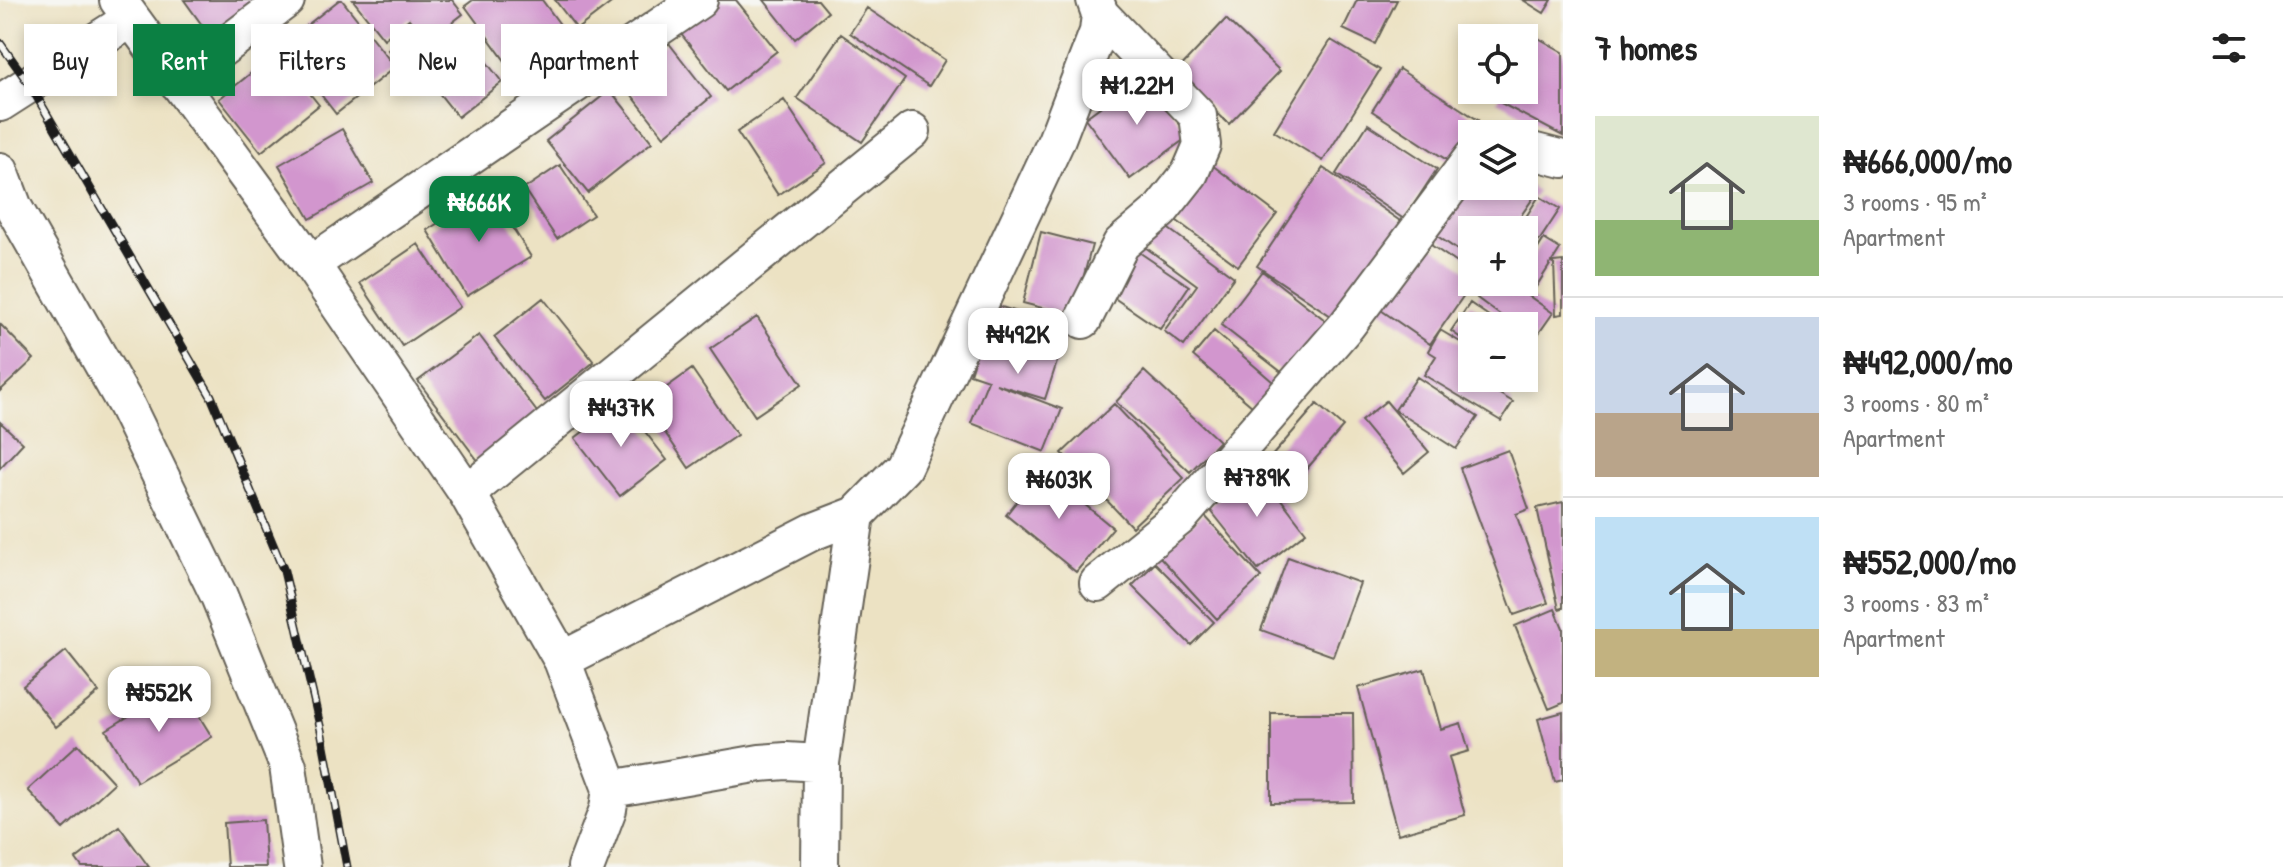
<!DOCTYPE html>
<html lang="en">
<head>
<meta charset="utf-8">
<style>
  :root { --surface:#fff; --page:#f6f6f6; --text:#222; --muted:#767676; --line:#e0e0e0; --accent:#0b8043 }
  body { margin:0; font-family:"Patrick Hand",sans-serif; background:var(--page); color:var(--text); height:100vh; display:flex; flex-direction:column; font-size:30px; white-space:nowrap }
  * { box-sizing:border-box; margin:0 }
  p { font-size:26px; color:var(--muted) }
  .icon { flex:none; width:44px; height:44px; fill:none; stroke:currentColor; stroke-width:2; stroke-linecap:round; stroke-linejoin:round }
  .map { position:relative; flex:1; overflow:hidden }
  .sheet { display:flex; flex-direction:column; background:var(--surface); width:720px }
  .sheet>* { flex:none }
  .hud { position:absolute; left:24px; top:24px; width:760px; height:72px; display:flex; gap:16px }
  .tools { position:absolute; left:1458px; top:24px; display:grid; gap:16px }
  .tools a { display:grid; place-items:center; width:80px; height:80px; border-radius:0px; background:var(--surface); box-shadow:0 4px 12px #0003; font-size:40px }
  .price { position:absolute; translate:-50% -68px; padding:0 18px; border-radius:16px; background:#fff; color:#222; font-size:26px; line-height:52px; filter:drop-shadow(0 2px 4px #0008) }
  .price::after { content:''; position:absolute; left:50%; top:48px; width:24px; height:18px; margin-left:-12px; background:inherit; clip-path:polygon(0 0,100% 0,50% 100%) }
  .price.active { background:var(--accent); color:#fff }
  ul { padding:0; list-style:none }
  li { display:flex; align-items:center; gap:24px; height:200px; padding:0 32px }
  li+li { border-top:2px solid var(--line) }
  li span { display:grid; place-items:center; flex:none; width:224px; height:160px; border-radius:0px; color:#555 }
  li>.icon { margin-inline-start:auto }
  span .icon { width:96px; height:96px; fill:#fffc; stroke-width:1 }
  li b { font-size:34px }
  h2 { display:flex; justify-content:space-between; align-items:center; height:96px; padding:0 32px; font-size:34px }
  .chip { padding:0 28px; border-radius:0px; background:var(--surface); box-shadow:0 4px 12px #0003; font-size:28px; line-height:72px }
  .chip.active { background:var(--accent); color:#fff }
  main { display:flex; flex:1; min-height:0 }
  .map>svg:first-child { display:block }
  .building { fill:#d296ce }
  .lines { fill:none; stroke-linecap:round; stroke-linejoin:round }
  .street-casing { stroke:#656156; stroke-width:40 }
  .street { stroke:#fff; stroke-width:36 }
  .rail-casing { stroke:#1c1c1c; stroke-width:9 }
  .rail { stroke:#f6f6f2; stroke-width:6; stroke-dasharray:18; stroke-linecap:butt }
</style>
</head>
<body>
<main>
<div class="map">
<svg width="1563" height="867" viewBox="0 0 1563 867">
  <rect width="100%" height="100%" fill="#f6f6f2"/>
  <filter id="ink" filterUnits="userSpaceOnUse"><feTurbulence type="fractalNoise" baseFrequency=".0125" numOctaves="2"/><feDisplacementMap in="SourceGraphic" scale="16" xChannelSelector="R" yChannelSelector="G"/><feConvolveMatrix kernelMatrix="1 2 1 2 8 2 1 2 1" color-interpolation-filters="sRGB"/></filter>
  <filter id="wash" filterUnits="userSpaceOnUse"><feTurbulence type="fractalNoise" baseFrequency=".006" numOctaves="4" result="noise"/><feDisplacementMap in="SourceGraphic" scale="32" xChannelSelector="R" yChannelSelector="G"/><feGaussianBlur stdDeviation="1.8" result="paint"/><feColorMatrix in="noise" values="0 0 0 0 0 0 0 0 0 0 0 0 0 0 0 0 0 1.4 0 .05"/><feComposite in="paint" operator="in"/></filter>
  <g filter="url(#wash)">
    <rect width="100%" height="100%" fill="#ece2c3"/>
    <g id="blocks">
      <path class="building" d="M 184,0 L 261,0 L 210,36 Z
        M 339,0 L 342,0 L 395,67 L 336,114 L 319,92 L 333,80 L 296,34 Z
        M 353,0 L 452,0 L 463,14 L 399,64 L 388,50 L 416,28 L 409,19 L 384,39 Z
        M 473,0 L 542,0 L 567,34 L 514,73 L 465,6 Z
        M 555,0 L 615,0 L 577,29 Z
        M 713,0 L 736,0 L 777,51 L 726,91 L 677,29 Z
        M 764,0 L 818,0 L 828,12 L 795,39 Z
        M 1357,0 L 1397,0 L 1375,44 L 1343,29 Z
        M 1523,0 L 1552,0 L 1544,13 Z
        M 867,8 L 945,60 L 929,86 L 850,33 Z
        M 1226,19 L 1280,71 L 1229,124 L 1175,73 Z
        M 464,33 L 502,82 L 458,117 L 419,68 Z
        M 841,34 L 905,79 L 862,142 L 797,98 Z
        M 1533,35 L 1563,52 L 1563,136 L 1497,101 L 1503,90 L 1524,90 L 1524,52 Z
        M 1331,40 L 1380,70 L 1323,161 L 1274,131 Z
        M 668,42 L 711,97 L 664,136 L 620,80 Z
        M 277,52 L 319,105 L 261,152 L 219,99 Z
        M 1399,69 L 1478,120 L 1450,162 L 1372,111 Z
        M 1145,74 L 1189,136 L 1130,179 L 1085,118 Z
        M 610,90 L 652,142 L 588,193 L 546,141 Z
        M 784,100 L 826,163 L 778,195 L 737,132 Z
        M 1368,124 L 1437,169 L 1404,219 L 1336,174 Z
        M 342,129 L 373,183 L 310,219 L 279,165 Z
        M 560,165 L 593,215 L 557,239 L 524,189 Z
        M 1212,165 L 1277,214 L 1238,266 L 1173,218 Z
        M 1323,168 L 1406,225 L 1340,322 L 1257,266 Z
        M 1524,182 L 1538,191 L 1511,230 L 1472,230 L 1472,260 L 1433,233 L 1472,186 L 1524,186 Z
        M 490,191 L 531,257 L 467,296 L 427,230 Z
        M 1539,196 L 1560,209 L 1539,241 L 1519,228 Z
        M 1158,221 L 1234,277 L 1184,346 L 1164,331 L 1197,285 L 1141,244 Z
        M 1041,232 L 1092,245 L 1073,316 L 1023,303 Z
        M 1544,239 L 1560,249 L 1534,290 L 1524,283 L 1524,271 Z
        M 1425,241 L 1472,273 L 1473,282 L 1430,344 L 1378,308 Z
        M 418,244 L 460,307 L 402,346 L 360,283 Z
        M 1130,246 L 1189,286 L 1160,329 L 1101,289 Z
        M 1563,261 L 1563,314 L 1556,315 L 1554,262 Z
        M 1262,271 L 1334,327 L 1293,381 L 1221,325 Z
        M 1488,282 L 1509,282 L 1553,313 L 1534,340 L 1524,333 L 1524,326 L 1515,326 L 1477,298 Z
        M 543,298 L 594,362 L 545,401 L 494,337 Z
        M 1470,303 L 1503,326 L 1472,326 L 1472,346 L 1451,331 Z
        M 992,304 L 1068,328 L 1045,399 L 996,384 L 1062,409 L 1045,452 L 971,423 L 988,380 L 970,374 Z
        M 757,317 L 802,384 L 755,416 L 710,349 Z
        M 0,324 L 34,359 L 0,391 Z
        M 1440,330 L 1472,349 L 1472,365 L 1466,374 L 1513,402 L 1501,421 L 1424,375 L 1436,356 L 1428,351 Z
        M 1214,331 L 1280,388 L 1259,412 L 1193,356 Z
        M 479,335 L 540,416 L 479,462 L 418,381 Z
        M 692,369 L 737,435 L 689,468 L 645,403 Z
        M 1144,371 L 1219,441 L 1190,472 L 1116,402 Z
        M 1417,377 L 1478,417 L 1456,449 L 1395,410 Z
        M 1386,401 L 1429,452 L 1404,473 L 1361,421 Z
        M 622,402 L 667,460 L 620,496 L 575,438 Z
        M 1114,404 L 1184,478 L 1132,527 L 1062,453 Z
        M 1317,404 L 1343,427 L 1297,480 L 1271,457 Z
        M 0,422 L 23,443 L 0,468 Z
        M 1508,450 L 1529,509 L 1516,514 L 1548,603 L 1514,615 L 1460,468 Z
        M 1257,468 L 1306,532 L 1258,570 L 1208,507 Z
        M 1042,469 L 1113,528 L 1076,572 L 1006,515 Z
        M 1563,502 L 1563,608 L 1559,609 L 1537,508 Z
        M 1203,514 L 1261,577 L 1217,619 L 1159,556 Z
        M 1288,557 L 1360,583 L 1333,656 L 1261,630 Z
        M 1155,563 L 1214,622 L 1191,645 L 1132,586 Z
        M 1555,609 L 1563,628 L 1563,703 L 1549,709 L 1515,626 Z
        M 66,651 L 99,692 L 56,727 L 23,686 Z
        M 1424,669 L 1441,729 L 1461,723 L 1469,751 L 1449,757 L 1465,815 L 1398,834 L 1358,688 Z
        M 180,685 L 212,737 L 137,782 L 106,730 Z
        M 1563,712 L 1563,780 L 1555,782 L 1538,719 Z
        M 1271,713 L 1353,713 L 1354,802 L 1271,803 Z
        M 78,744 L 114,783 L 64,829 L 28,790 Z
        M 263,820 L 266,867 L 227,867 L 224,823 Z
        M 119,826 L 149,867 L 82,867 L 76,859 Z"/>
    </g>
  </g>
  <g filter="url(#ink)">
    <use href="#blocks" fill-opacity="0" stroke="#656156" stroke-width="2"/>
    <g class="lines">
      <g class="street-casing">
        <path id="street" d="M 118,0 L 311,264 L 467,493 L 562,660 L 611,789 L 608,809 L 586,867
          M 177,82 L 286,0
          M 0,103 L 131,19
          M 1524,149 L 1563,159
          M 0,171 L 14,208 L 126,405 L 219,596 L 288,766 L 302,867
          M 311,264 L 699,0
          M 1083,320 L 1121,244 L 1160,211 L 1190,173 L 1202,145 L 1198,116 L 1100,14
          M 467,493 L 912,131
          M 1098,583 L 1181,516 L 1347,325 L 1472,158
          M 562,660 L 812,532 L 856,515 L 903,467 L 1056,141 L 1098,32 L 1100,14 L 1095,0
          M 821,763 L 856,515
          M 611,789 L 760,763 L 786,761 L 821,763 L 820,867"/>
      </g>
      <use href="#street" class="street"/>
      <g class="rail-casing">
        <path id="rail" d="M 0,43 L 30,85 L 211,396 L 284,571 L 321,730 L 347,867"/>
      </g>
      <use href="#rail" class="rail"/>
    </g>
  </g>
</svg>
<div class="tools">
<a><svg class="icon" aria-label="locate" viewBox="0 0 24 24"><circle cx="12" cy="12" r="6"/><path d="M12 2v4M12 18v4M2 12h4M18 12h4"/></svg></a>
<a><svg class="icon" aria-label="layers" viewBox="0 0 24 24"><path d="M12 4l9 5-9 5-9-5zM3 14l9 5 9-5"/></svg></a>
<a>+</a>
<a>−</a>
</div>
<b class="price" style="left:1137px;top:127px">₦1.22M</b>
<b class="price active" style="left:479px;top:244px">₦666K</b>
<b class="price" style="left:1018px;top:376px">₦492K</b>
<b class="price" style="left:621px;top:449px">₦437K</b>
<b class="price" style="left:1257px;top:519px">₦789K</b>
<b class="price" style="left:1059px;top:521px">₦603K</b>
<b class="price" style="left:159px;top:734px">₦552K</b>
<div class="hud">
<a class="chip">Buy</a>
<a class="chip active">Rent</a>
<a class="chip">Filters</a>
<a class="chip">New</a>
<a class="chip">Apartment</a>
</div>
</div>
<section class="sheet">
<h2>7 homes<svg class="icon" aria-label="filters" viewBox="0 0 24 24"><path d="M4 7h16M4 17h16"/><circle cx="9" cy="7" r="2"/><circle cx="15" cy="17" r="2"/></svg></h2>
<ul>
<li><span style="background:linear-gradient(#dfe7d0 65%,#8fb573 0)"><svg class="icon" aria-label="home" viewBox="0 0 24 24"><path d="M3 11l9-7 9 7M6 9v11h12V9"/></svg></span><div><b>₦666,000/mo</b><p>3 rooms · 95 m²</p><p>Apartment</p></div></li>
<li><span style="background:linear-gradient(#c9d6e8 60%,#b9a48a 0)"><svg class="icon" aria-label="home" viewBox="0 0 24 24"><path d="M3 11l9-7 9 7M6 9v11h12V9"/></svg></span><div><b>₦492,000/mo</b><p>3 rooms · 80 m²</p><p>Apartment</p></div></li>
<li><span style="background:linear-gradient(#bfe0f5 70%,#c2b280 0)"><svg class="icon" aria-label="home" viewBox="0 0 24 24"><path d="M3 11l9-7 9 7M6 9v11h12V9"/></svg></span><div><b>₦552,000/mo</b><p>3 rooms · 83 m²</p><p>Apartment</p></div></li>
</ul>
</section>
</main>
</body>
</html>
